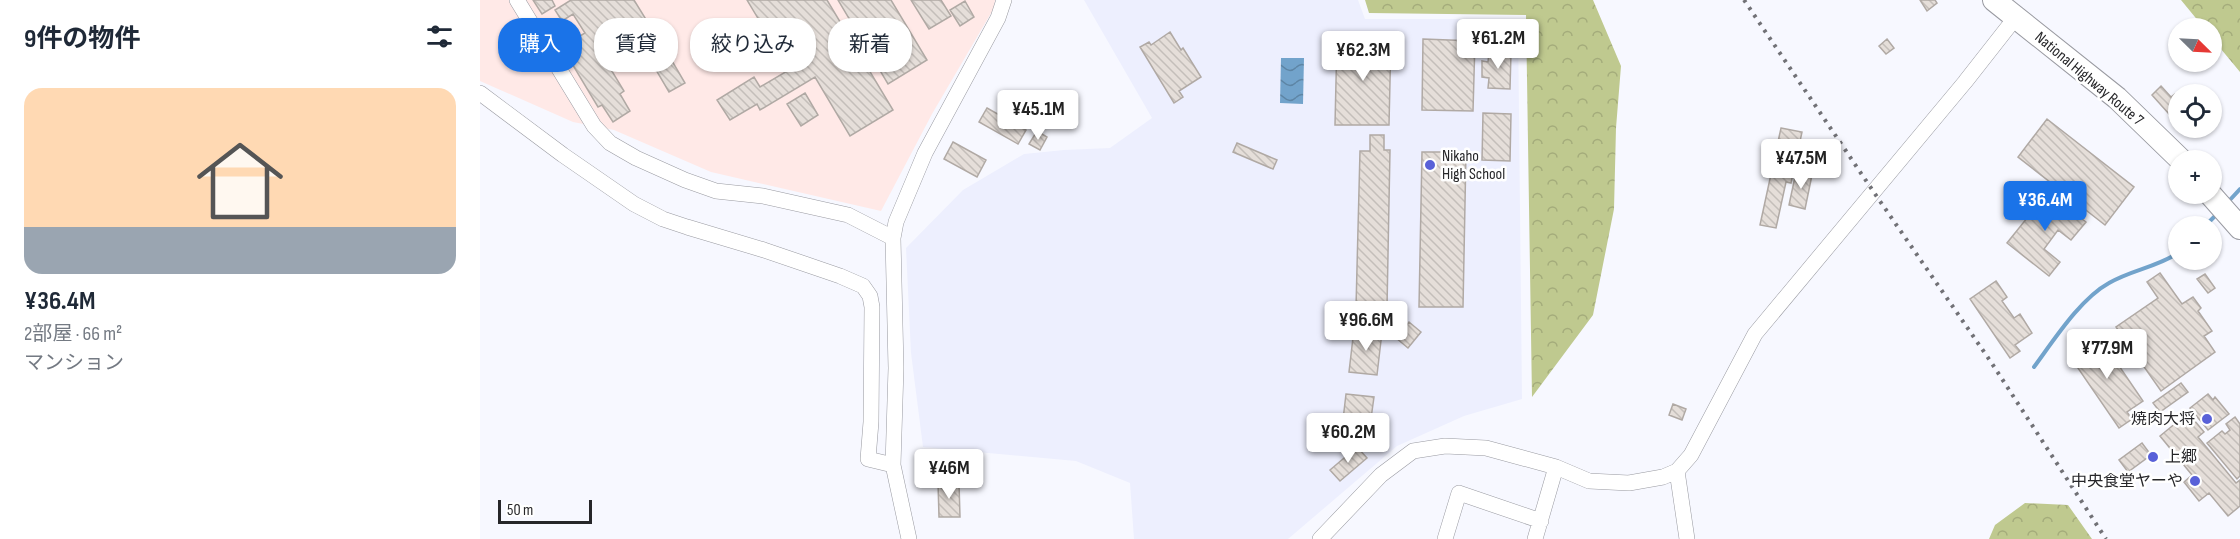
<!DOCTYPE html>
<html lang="ja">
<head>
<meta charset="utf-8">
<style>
  :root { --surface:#fff; --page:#f2f2f3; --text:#1f2937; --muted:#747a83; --line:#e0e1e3; --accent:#1a73e8 }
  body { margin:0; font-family:"Sofia Sans Condensed","Noto Sans JP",sans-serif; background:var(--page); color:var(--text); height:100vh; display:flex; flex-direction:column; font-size:22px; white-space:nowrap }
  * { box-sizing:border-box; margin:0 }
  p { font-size:20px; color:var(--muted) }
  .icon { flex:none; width:33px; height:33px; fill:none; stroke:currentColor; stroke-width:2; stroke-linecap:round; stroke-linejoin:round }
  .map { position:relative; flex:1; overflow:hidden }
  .side { display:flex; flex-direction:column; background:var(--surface); width:480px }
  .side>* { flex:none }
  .hud { position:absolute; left:18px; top:18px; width:570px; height:54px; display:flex; gap:12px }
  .needle { width:39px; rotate:114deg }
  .fabs { position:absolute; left:1688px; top:18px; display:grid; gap:12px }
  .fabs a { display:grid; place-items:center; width:54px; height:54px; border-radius:50%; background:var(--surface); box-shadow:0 2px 4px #0004; font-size:30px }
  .scale { position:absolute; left:18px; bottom:15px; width:94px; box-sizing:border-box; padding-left:6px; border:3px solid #262629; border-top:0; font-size:16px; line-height:21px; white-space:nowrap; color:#262629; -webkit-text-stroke:4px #fff; paint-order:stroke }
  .price { position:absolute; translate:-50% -51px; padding:0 14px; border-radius:6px; background:#fff; color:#222; font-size:20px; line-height:39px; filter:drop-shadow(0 2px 3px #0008) }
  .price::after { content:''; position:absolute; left:50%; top:36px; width:18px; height:14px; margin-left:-9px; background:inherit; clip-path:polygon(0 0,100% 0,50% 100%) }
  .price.current { background:var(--accent); color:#fff }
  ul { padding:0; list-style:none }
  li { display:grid; align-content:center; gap:12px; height:318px; padding:0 24px }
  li+li { border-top:2px solid var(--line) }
  li span { display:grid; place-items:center; height:186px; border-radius:18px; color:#555 }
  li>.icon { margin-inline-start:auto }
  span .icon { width:108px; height:108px; fill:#fffc; stroke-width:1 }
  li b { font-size:26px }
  h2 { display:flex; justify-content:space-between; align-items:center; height:72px; padding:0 24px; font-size:26px }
  .pill { padding:0 21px; border-radius:24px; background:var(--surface); box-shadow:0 2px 4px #0004; font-size:21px; line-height:54px }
  .pill.current { background:var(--accent); color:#fff }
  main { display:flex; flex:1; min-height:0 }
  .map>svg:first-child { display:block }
  .built { fill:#edeffe }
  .industrial { fill:#ffe9e7 }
  .forest { fill:url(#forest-crowns) }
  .water { fill:url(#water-waves) }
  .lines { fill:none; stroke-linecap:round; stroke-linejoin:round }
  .stream { stroke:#72a3cb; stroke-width:4 }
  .building { fill:url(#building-back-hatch); stroke:#b0a9a4; stroke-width:1.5 }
  .minor-casing { stroke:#999aa1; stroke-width:16 }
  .highway-casing { stroke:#999aa1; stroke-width:24 }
  .minor { stroke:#fff; stroke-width:15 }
  .highway { stroke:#fff; stroke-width:22 }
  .rail { stroke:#717176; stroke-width:4; stroke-dasharray:3 6; stroke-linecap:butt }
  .poi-dot { fill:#5961d8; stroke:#fff; stroke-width:2 }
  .labels { text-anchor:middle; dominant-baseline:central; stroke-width:5; stroke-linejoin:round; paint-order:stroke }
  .street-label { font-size:16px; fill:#262629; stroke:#fff }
  .poi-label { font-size:16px; fill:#262629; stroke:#fff; text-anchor:start }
</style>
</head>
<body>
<main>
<section class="side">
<h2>9件の物件<svg class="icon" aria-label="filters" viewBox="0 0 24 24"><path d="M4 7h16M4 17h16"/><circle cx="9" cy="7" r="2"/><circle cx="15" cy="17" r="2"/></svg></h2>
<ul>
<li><span style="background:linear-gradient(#ffd9b3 75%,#9aa5b1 0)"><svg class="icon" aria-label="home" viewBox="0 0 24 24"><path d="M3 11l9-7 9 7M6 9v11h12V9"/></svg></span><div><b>¥36.4M</b><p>2部屋 · 66 m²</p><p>マンション</p></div></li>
</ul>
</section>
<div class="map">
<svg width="1760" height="539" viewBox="0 0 1760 539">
  <defs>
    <pattern id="forest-crowns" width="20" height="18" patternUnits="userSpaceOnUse" patternTransform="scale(1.5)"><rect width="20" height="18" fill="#bfc98f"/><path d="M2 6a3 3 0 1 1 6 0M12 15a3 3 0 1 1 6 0" fill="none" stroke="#a4ac7b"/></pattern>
    <pattern id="water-waves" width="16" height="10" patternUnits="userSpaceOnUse" patternTransform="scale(1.5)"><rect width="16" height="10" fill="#72a3cb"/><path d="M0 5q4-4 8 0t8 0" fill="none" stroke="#5d85a5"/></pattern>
    <pattern id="building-back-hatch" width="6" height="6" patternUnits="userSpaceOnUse" patternTransform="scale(1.5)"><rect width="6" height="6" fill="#e5ded9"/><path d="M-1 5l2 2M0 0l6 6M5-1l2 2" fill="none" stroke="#c4beba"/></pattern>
  </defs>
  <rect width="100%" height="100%" fill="#f7f8ff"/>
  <path class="built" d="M 604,0 L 878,0 L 885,19 L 1038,19 L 1042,399 L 984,416 L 917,446 L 808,539 L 654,539 L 650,483 L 596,461 L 443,447 L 431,353 L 426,248 L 483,190 L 544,154 L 584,150 L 630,148 L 672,118 Z"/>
  <path class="industrial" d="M 0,0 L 515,0 L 514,8 L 452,114 L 401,211 L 231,172 L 134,130 L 93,122 L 0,81 Z"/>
  <path class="forest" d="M 885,0 L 1113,0 L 1141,66 L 1136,128 L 1134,209 L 1113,315 L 1052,397 L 1046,15 L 889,13 Z
    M 1701,0 L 1760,0 L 1760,72 L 1731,37 L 1731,28 L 1724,28 Z
    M 1545,503 L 1588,505 L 1612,539 L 1509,539 L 1515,525 Z"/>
  <path class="water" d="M 801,58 L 824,58 L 823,104 L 800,103 Z"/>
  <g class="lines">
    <path class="stream" d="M 1748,202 L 1760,189
      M 1725,226 L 1737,214
      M 1554,367 C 1574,340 1600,299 1629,283 C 1651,270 1677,267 1698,253"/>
  </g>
  <path class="building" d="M 53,0 L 72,0 L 75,6 L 62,14 Z
    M 91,0 L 154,0 L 175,34 L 127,63 L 144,91 L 140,94 L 150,111 L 133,122 L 122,105 L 118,107 L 82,47 L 105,33 L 93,14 L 82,21 L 75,10 Z
    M 267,0 L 347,0 L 413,110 L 370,136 L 335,77 L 280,110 L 277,104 L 250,120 L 237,100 L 274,77 L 280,87 L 309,70 Z
    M 358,0 L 411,0 L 447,60 L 408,84 Z
    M 431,0 L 461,0 L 471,16 L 449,29 Z
    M 1440,0 L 1455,0 L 1457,3 L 1447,11 Z
    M 485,1 L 494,17 L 480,26 L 470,10 Z
    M 690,32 L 701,50 L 703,48 L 721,77 L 699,91 L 703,97 L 694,103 L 660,47 L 669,42 L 671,45 Z
    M 857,38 L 911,39 L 909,125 L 855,125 Z
    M 943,39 L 995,41 L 993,111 L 942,110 Z
    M 1407,39 L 1414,48 L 1406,54 L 1399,46 Z
    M 185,49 L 205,83 L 189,92 L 169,58 Z
    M 1009,52 L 1031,53 L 1030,89 L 1008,88 L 1009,78 L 1002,77 L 1002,61 L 1008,62 Z
    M 1681,86 L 1691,97 L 1695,94 L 1698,98 L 1698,124 L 1672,95 Z
    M 325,93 L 338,115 L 321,126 L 307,104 Z
    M 539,95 L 563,108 L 552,129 L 527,115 Z
    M 507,108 L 546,130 L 538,144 L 499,122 Z
    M 1003,113 L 1031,114 L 1030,161 L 1002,160 Z
    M 1567,119 L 1654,187 L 1625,225 L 1538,157 Z
    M 1301,128 L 1322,132 L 1311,183 L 1306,182 L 1296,228 L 1280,225 Z
    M 557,131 L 567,137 L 560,150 L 549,144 Z
    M 890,135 L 904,135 L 904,150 L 910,150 L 907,307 L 876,307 L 880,151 L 890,151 Z
    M 473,142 L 506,160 L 497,177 L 464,159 Z
    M 757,143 L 797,160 L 793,169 L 753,152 Z
    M 942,152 L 986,152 L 983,307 L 939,307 Z
    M 1316,172 L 1332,175 L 1325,209 L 1309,205 Z
    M 1568,192 L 1606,222 L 1591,240 L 1578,230 L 1564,249 L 1580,262 L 1569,276 L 1527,243 Z
    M 1680,273 L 1702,304 L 1713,297 L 1721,308 L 1718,311 L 1732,331 L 1724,336 L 1735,352 L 1681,391 L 1636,327 L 1678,298 L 1667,282 Z
    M 1725,274 L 1735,288 L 1728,293 L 1717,279 Z
    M 1516,281 L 1527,297 L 1522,301 L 1534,318 L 1540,314 L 1552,333 L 1535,345 L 1540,351 L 1530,358 L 1490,299 Z
    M 929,322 L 941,332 L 928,348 L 916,338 Z
    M 874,329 L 902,332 L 897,375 L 869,372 Z
    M 1618,335 L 1663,401 L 1647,412 L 1652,419 L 1639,428 L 1589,355 Z
    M 1701,383 L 1708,392 L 1680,412 L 1673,403 Z
    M 866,394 L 894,397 L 888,440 L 861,437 Z
    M 1728,394 L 1733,400 L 1735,397 L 1749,414 L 1728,430 L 1710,408 Z
    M 1193,404 L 1206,409 L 1202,420 L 1189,415 Z
    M 1708,413 L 1724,432 L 1718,437 L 1756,483 L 1760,480 L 1760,506 L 1748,516 L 1729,493 L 1719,501 L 1704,482 L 1712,475 L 1680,436 Z
    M 1755,417 L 1760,424 L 1760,476 L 1757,479 L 1727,443 L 1742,431 L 1745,434 L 1750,430 L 1746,424 Z
    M 1662,443 L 1671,455 L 1648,472 L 1639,460 Z
    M 877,447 L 887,458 L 860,481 L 850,470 Z
    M 458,483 L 479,483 L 480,517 L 459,517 Z"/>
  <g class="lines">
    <g class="minor-casing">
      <path id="minor" d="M 37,0 L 114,126 L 130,143 L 156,158 L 205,180 L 236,191 L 283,196 L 368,215 L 413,238
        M 0,93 L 83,155 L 154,204 L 183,219 L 207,227 L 284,250 L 360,276 L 383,286 L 390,296 L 392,307 L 391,422 L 388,459 L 413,465
        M 1197,471 L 1207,539
        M 429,539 L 413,465 L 416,368 L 413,238 L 416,222 L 445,153 L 518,18 L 524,0
        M 840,539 L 901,475 L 933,451 L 965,446 L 1006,448 L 1076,467 L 1109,481 L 1149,483 L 1183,477 L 1197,471 L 1211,455 L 1275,334 L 1485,82 L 1536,17
        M 965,539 L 979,493 L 1061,521
        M 1055,539 L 1076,467"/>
    </g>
    <g class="highway-casing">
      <path id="highway" d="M 1514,0 L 1637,98 L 1701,160
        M 1730,194 L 1760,228"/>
    </g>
    <use href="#minor" class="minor"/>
    <use href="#highway" class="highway"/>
    <path class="rail" d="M 1264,0 L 1393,191 L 1511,362 L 1626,539"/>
  </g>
  <g class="poi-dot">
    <circle cx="950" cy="165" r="6"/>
    <circle cx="1727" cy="419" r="6"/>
    <circle cx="1673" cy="457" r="6"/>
    <circle cx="1715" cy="481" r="6"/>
  </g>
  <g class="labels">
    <g class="street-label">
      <text transform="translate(1609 79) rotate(40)">National Highway Route 7</text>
    </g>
    <g class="poi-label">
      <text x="962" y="156">Nikaho<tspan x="962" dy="18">High School</tspan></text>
      <text x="1715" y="419" text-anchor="end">焼肉大将</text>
      <text x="1685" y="457">上郷</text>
      <text x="1703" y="481" text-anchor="end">中央食堂ヤーや</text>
    </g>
  </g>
</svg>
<div class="fabs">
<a><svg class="needle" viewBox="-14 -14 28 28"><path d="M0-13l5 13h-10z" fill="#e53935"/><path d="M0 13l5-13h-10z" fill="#747a83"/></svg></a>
<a><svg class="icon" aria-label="locate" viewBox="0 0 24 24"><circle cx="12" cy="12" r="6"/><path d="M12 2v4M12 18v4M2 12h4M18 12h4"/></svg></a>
<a>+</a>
<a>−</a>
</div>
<div class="scale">50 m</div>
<b class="price" style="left:1018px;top:70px">¥61.2M</b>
<b class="price" style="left:883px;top:82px">¥62.3M</b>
<b class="price" style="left:558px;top:141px">¥45.1M</b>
<b class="price" style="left:1321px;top:190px">¥47.5M</b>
<b class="price current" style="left:1565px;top:232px">¥36.4M</b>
<b class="price" style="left:886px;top:352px">¥96.6M</b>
<b class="price" style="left:1627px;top:380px">¥77.9M</b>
<b class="price" style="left:868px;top:464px">¥60.2M</b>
<b class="price" style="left:469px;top:500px">¥46M</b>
<div class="hud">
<a class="pill current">購入</a>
<a class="pill">賃貸</a>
<a class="pill">絞り込み</a>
<a class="pill">新着</a>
</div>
</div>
</main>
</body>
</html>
